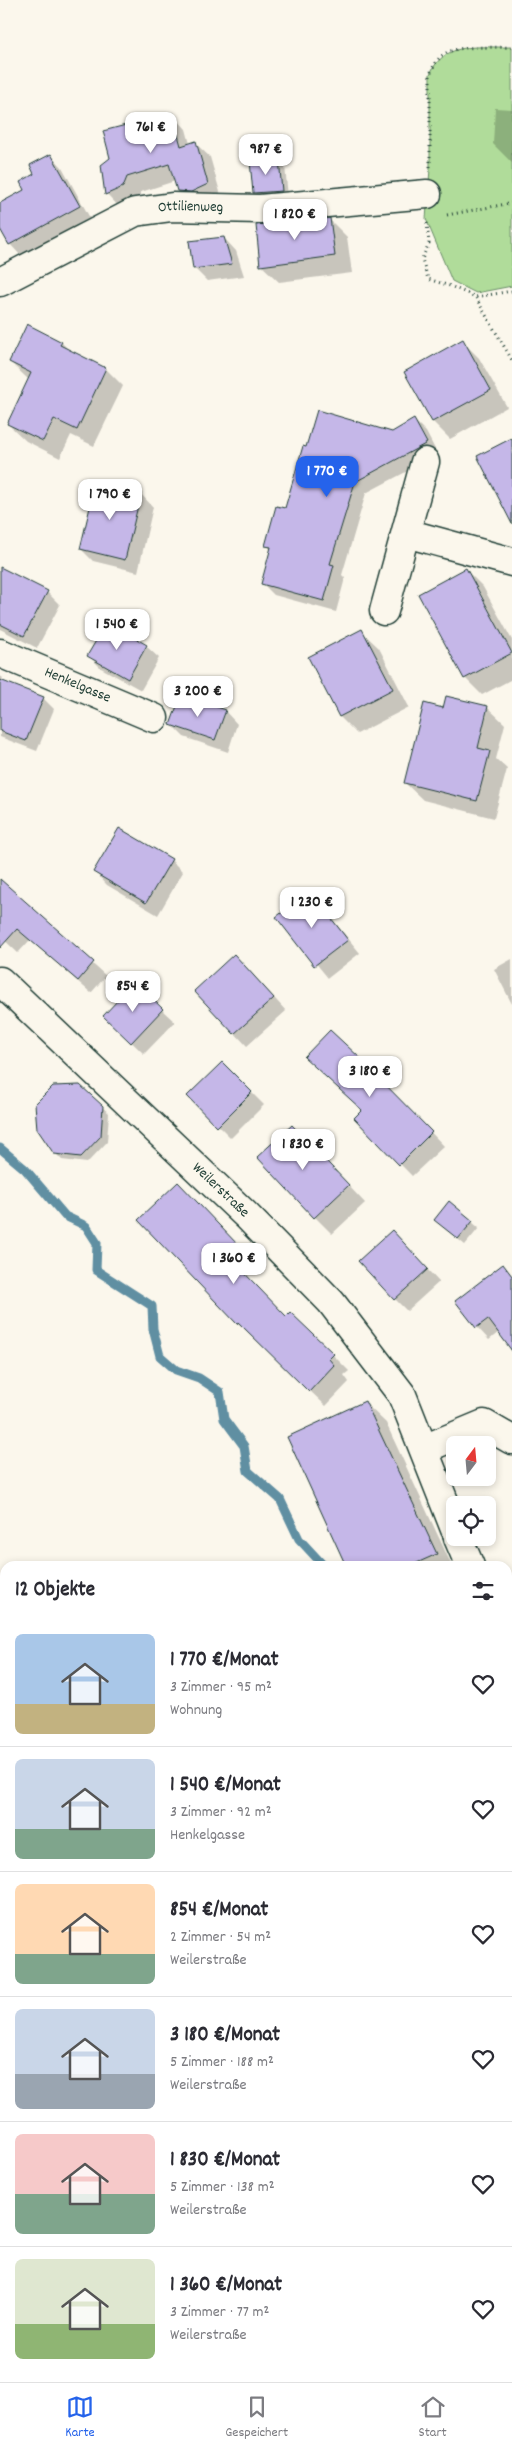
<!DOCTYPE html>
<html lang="de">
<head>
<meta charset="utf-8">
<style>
  :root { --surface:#fff; --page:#f7f7f7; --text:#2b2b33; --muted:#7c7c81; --line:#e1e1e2; --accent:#2563eb }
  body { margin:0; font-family:Dekko,sans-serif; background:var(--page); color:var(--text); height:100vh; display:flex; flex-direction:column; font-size:19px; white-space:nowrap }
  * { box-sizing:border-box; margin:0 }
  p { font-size:16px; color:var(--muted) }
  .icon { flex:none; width:28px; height:28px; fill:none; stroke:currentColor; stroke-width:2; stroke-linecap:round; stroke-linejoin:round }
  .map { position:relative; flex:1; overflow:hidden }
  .sheet { position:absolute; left:0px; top:1561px; width:512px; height:821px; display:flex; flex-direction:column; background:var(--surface); border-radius:15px 15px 0 0; box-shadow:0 2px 8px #0003 }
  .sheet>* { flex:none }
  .needle { width:32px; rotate:16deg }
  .buttons { position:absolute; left:446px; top:1436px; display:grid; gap:10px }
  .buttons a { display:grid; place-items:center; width:50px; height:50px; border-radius:8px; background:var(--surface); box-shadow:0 2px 8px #0003; font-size:25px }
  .price { position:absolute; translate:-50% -42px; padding:0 11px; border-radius:10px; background:#fff; color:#222; font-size:16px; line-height:32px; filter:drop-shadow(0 1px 2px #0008) }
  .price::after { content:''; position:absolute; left:50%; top:30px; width:15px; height:11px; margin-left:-8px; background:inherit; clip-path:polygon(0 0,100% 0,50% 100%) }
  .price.on { background:var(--accent); color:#fff }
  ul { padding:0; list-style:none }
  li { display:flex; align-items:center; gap:15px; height:125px; padding:0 15px }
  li+li { border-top:1px solid var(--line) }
  li span { display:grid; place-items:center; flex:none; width:140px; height:100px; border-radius:8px; color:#555 }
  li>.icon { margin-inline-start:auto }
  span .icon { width:60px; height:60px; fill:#fffc; stroke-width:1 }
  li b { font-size:21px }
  h2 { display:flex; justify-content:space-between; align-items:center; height:60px; padding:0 15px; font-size:21px }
  .menu { display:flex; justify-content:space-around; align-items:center; height:70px; border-top:1px solid var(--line); background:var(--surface); font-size:14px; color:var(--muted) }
  .menu a { display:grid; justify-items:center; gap:2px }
  .menu .on { color:var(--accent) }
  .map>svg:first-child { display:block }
  .green { fill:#b0dc9a; stroke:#688c67 }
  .shadow { fill:#0003 }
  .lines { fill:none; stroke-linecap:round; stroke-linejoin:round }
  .stream { stroke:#608fa2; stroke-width:9 }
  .building { fill:#c5b7e8; stroke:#1f3d34 }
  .minor-casing { stroke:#1f3d34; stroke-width:31 }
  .major-casing { stroke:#1f3d34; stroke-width:31 }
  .path { stroke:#1f3d34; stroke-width:3; stroke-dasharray:1 4; stroke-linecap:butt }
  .minor { stroke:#fbf7ec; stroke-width:28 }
  .major { stroke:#fbf7ec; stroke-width:28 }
  .labels { text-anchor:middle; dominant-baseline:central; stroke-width:4; stroke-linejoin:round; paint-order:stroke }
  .street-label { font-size:15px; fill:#1f3d34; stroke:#fbf7ec }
</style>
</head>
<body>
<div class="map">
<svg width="512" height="2382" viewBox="0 0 512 2382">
  <rect width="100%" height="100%" fill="#fbf7ec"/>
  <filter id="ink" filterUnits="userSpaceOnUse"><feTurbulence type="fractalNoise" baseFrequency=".02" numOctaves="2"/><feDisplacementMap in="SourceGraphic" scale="10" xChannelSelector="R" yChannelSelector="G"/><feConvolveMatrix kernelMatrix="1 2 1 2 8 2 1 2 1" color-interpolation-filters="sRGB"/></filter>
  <g filter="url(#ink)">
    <path class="green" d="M 512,47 L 512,286 L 476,293 L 452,281 L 426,219 L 430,169 L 430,74 C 445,40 480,48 512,47 Z"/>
    <path class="shadow" d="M 495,108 L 512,109 L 512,163 L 493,144 Z
      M 172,114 L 186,129 L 190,144 L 195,143 L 210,157 L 222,199 L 192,206 L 178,191 L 175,181 L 141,192 L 137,202 L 121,209 L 107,194 L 112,158 Z
      M 51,155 L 62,167 L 90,218 L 21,256 L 10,244 L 0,226 L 0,204 L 26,190 Z
      M 279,160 L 285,166 L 288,197 L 261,199 L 255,193 Z
      M 330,220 L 347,237 L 352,273 L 279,282 L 261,265 Z
      M 224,238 L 236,251 L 244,276 L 207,281 L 194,268 Z
      M 462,341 L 479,358 L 507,407 L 450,439 L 433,422 L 405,372 Z
      M 62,343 L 71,352 L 106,369 L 123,386 L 94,446 L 71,435 L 60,458 L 26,441 L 8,424 L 29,380 L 10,362 Z
      M 414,420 L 426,432 L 438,455 L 366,493 L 342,575 L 345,578 L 336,612 L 274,595 L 262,583 L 271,550 L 267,545 L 286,510 L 392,433 Z
      M 97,483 L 141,494 L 153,507 L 138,572 L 93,561 L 81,549 Z
      M 0,568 L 47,592 L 60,605 L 37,648 L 0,629 Z
      M 466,570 L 483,587 L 512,640 L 512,679 L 482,695 L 465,678 Z
      M 107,624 L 146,646 L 159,658 L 141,690 L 101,668 L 89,656 Z
      M 361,631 L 379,648 L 409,707 L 357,734 L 340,717 L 309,658 Z
      M 0,676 L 3,678 L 1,682 L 43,698 L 54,709 L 37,751 L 0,737 Z
      M 487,707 L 505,724 L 496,759 L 507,769 L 494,818 L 423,800 L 405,783 L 444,710 Z
      M 225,711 L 237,724 L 228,752 L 184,737 L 172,725 Z
      M 171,860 L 183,872 L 158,915 L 107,885 L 95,872 Z
      M 0,881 L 106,976 L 91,993 L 30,940 L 18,953 L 0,936 Z
      M 310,892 L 360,953 L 328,978 L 278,917 Z
      M 512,959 L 512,1004 L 494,969 Z
      M 247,968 L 286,1011 L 247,1046 L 195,991 Z
      M 162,1010 L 175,1022 L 144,1054 L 117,1028 Z
      M 222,1063 L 264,1105 L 231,1138 L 189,1096 Z
      M 318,1069 L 373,1072 L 444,1146 L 412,1176 L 355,1118 L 363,1111 Z
      M 102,1107 L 109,1113 L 107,1142 L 87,1163 L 62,1160 L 55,1153 Z
      M 309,1144 L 365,1203 L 332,1234 L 315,1217 Z
      M 194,1200 L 253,1262 L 243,1272 L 286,1318 L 333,1355 L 349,1371 L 344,1375 L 349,1382 L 326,1406 L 238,1323 L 140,1220 Z
      M 450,1203 L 479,1228 L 465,1245 L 442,1226 Z
      M 404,1244 L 439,1282 L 407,1311 L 395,1299 Z
      M 503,1266 L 512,1275 L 512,1345 L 499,1332 L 489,1340 L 477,1327 Z
      M 365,1403 L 386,1423 L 452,1566 L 348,1566 L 288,1438 Z
      M 0,1664 L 5,1672 L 5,1744 L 0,1736 Z
      M 0,1865 L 5,1870 L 5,1926 L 0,1928 Z
      M 512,1866 L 512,1898 L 508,1890 L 508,1869 Z
      M 5,1995 L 5,2051 L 0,2053 L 0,1998 Z
      M 5,2129 L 5,2209 L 0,2211 L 0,2131 Z
      M 5,2260 L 5,2317 L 0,2319 L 0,2263 Z
      M 508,2349 L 512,2349 L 512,2382 L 423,2382 L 419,2379 L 508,2378 Z
      M 37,2378 L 159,2378 L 161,2381 L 30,2382 Z
      M 342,2378 L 377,2378 L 381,2382 L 305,2382 Z"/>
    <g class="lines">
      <path class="stream" d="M 0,1148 L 25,1169 L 65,1216 L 86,1226 L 97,1243 L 96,1270 L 152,1306 L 153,1329 L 160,1356 L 176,1370 L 199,1378 L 220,1392 L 224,1419 L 244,1446 L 248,1471 L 280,1499 L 299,1539 L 324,1566
        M 508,2027 L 512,2031"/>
    </g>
    <path class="building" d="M 172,113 L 181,146 L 196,141 L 208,184 L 191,192 L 177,191 L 169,164 L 127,177 L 123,187 L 105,195 L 101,165 L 110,158 L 103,131 Z
      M 51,154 L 80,206 L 9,245 L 0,229 L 0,203 L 24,190 L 20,182 L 34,174 L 30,165 Z
      M 279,159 L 282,191 L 253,193 L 250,161 Z
      M 330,218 L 335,256 L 260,266 L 256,225 Z
      M 224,237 L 232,264 L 193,269 L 189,241 Z
      M 27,324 L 62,342 L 60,345 L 106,368 L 77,430 L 54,419 L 43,441 L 7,424 L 31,373 L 9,362 Z
      M 463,339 L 491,390 L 432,422 L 404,372 Z
      M 317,410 L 392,432 L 414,419 L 427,443 L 355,482 L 330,564 L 334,565 L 324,601 L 261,584 L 271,547 L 265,546 L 276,506 L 285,508 L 303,446 L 306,447 Z
      M 512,438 L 512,524 L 477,456 Z
      M 96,482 L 141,493 L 125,560 L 80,549 Z
      M 0,567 L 48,591 L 24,636 L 0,624 Z
      M 466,568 L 512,653 L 464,679 L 418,594 Z
      M 107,622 L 147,645 L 128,679 L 87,656 Z
      M 362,629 L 393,689 L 339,717 L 308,657 Z
      M 0,680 L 44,697 L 26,741 L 0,731 Z
      M 181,695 L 226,710 L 215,740 L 170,725 Z
      M 446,696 L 488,706 L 478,748 L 490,751 L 477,801 L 404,783 L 424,703 L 443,708 Z
      M 119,828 L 172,859 L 146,903 L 93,872 Z
      M 0,879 L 94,962 L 78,981 L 17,929 L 0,948 Z
      M 310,891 L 348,940 L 314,966 L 276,917 Z
      M 234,954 L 274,998 L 234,1034 L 194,991 Z
      M 135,982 L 163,1009 L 131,1043 L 103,1016 Z
      M 330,1030 L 374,1071 L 373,1072 L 432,1132 L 399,1165 L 354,1118 L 362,1110 L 304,1057 Z
      M 222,1062 L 252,1092 L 217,1127 L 187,1096 Z
      M 80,1085 L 103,1106 L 101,1136 L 81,1157 L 54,1154 L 37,1129 L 35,1104 L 53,1086 Z
      M 292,1125 L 349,1185 L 314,1218 L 257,1157 Z
      M 178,1182 L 239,1246 L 228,1256 L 286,1316 L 290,1312 L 334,1354 L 329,1359 L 334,1365 L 309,1392 L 238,1322 L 237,1324 L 138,1220 Z
      M 449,1201 L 473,1221 L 458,1239 L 434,1220 Z
      M 392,1230 L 428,1269 L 394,1300 L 358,1261 Z
      M 503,1264 L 512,1276 L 512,1351 L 488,1319 L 476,1328 L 455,1301 Z
      M 365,1401 L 437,1554 L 410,1566 L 346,1566 L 287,1437 Z"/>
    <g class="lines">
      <g class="minor-casing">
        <g id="minor">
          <path id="s1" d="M 0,282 L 135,212 L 172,207 L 260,209 L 427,194"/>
          <path d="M 406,533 L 512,562"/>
          <path d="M 384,611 L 425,462"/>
          <path id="s2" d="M 0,653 L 154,718"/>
          <path d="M 424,1449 L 484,1424 L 512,1440"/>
          <path d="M 0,1820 L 5,1827"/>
          <path d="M 0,1950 L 5,1948"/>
          <path d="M 0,2218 L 5,2215"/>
          <path d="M 508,2277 L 512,2276"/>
          <path d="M 215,2382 L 224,2378"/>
        </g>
      </g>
      <g class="major-casing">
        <g id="major">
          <path id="s3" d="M 0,981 L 247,1216 L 331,1302 L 402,1395 L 455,1529"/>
          <path d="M 458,1538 L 470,1566"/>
          <path d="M 508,1661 L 512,1671"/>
        </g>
      </g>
      <path class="path" d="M 430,167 L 430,74 C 434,65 437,58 446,53 C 459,45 496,48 512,47
        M 447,215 L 512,203
        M 427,223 L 429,243 L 422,259 L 428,279 L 450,286 L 476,297 L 512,291
        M 476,298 L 512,360"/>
      <use href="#minor" class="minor"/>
      <use href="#major" class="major"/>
    </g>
  </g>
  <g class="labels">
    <g class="street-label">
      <text stroke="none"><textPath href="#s1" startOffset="208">Ottilienweg</textPath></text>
      <text stroke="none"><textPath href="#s2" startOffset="84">Henkelgasse</textPath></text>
      <text stroke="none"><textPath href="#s3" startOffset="304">Weilerstraße</textPath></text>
    </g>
  </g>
</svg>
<div class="buttons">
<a><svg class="needle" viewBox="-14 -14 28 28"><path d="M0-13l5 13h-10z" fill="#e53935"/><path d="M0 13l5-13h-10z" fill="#7c7c81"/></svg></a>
<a><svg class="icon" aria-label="locate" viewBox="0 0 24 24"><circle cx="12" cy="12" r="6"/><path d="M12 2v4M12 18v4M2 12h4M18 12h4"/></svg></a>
</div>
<b class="price" style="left:151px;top:154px">761 €</b>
<b class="price" style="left:266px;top:176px">987 €</b>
<b class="price" style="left:295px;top:241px">1 820 €</b>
<b class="price on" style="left:327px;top:498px">1 770 €</b>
<b class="price" style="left:110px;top:521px">1 790 €</b>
<b class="price" style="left:117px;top:651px">1 540 €</b>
<b class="price" style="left:198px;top:718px">3 200 €</b>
<b class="price" style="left:312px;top:929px">1 230 €</b>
<b class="price" style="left:133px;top:1013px">854 €</b>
<b class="price" style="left:370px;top:1098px">3 180 €</b>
<b class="price" style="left:303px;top:1171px">1 830 €</b>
<b class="price" style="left:234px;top:1285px">1 360 €</b>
<section class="sheet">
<h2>12 Objekte<svg class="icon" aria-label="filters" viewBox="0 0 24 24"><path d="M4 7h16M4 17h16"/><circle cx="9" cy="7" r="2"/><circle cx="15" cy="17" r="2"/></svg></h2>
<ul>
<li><span style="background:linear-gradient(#a9c7e8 70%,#c2b280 0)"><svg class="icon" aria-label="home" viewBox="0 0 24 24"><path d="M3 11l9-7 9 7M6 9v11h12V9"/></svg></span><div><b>1 770 €/Monat</b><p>3 Zimmer · 95 m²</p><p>Wohnung</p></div><svg class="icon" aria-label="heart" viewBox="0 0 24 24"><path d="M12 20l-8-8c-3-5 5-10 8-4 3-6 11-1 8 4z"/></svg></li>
<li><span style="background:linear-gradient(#c9d6e8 70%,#7fa58c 0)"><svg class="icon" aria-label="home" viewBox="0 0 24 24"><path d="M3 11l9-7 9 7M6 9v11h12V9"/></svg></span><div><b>1 540 €/Monat</b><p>3 Zimmer · 92 m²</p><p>Henkelgasse</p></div><svg class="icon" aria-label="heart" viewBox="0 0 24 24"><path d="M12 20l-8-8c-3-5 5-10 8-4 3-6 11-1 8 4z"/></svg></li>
<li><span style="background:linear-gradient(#ffd9b3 70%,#7fa58c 0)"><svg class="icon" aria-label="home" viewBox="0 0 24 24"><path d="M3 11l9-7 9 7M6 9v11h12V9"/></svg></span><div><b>854 €/Monat</b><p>2 Zimmer · 54 m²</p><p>Weilerstraße</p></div><svg class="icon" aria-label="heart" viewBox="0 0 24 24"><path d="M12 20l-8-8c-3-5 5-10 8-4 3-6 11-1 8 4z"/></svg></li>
<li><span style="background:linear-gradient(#c9d6e8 65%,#9aa5b1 0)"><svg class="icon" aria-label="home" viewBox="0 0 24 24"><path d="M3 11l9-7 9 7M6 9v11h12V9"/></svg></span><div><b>3 180 €/Monat</b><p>5 Zimmer · 188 m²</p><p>Weilerstraße</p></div><svg class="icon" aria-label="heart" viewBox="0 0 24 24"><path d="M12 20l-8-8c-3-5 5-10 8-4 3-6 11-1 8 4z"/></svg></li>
<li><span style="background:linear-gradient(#f6c9c9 60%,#7fa58c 0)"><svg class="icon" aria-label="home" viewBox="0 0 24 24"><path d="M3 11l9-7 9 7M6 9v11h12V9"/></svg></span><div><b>1 830 €/Monat</b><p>5 Zimmer · 138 m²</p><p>Weilerstraße</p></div><svg class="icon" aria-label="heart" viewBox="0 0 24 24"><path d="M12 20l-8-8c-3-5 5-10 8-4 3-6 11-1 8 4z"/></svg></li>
<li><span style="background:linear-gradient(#dfe7d0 65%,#8fb573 0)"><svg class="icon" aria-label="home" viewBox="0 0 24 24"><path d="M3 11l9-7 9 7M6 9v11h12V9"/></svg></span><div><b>1 360 €/Monat</b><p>3 Zimmer · 77 m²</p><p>Weilerstraße</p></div><svg class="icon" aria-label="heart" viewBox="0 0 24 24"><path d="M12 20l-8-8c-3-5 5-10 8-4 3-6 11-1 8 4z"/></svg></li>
</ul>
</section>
</div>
<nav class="menu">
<a class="on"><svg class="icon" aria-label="map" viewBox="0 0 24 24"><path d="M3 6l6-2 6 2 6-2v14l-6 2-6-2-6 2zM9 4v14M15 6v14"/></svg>Karte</a>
<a><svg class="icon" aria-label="saved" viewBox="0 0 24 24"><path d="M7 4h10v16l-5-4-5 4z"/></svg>Gespeichert</a>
<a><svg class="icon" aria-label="home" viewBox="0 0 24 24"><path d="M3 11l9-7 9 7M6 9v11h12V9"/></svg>Start</a>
</nav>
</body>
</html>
